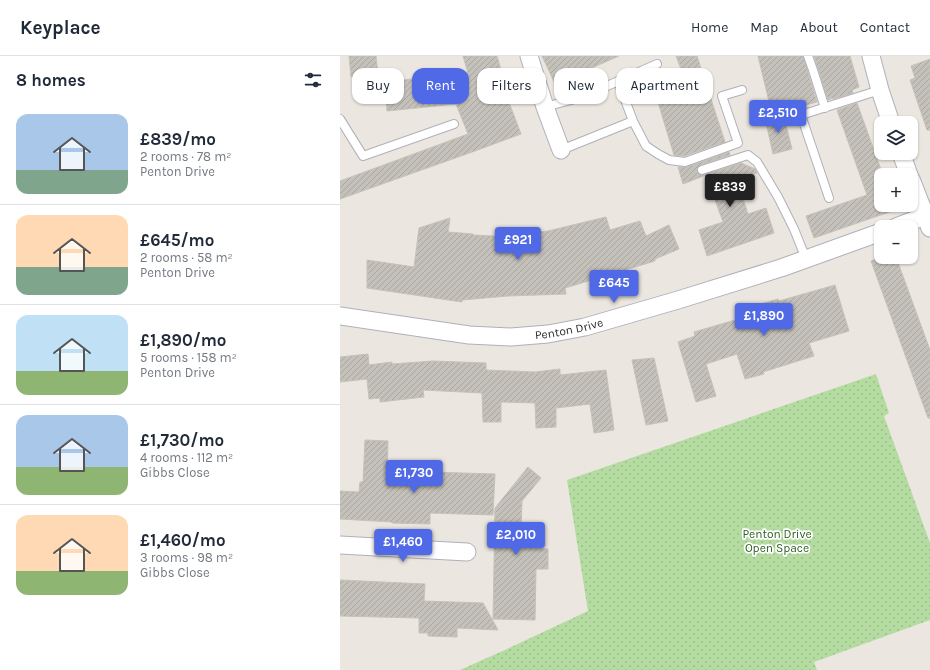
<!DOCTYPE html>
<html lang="en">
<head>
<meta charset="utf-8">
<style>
  :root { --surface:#fff; --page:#f2f2f3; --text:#1f2937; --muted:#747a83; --line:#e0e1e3; --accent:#5069e6 }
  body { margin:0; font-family:Karla,sans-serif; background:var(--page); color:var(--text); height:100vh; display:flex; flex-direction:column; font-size:15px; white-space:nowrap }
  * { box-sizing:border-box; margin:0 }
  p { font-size:13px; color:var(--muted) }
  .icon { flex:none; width:22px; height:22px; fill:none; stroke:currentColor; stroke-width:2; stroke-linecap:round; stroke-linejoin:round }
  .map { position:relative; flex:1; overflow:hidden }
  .side { display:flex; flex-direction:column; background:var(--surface); width:340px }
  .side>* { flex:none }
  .guide { position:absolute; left:12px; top:12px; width:380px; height:36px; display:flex; gap:8px }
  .fabs { position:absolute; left:534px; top:60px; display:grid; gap:8px }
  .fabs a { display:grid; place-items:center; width:44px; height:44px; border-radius:8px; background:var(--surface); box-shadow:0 1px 3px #0004; font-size:20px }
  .price { position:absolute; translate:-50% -34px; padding:0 9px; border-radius:4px; background:var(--accent); color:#fff; font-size:13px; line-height:26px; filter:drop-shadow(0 1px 2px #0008) }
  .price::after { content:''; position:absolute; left:50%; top:24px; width:12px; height:9px; margin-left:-6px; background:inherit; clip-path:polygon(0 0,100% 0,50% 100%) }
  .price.on { background:#222; color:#fff }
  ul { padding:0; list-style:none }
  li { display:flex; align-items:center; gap:12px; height:100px; padding:0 16px }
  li+li { border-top:1px solid var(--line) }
  li span { display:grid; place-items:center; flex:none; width:112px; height:80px; border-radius:12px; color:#555 }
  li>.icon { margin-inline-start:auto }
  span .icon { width:48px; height:48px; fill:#fffc; stroke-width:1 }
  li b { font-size:17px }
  h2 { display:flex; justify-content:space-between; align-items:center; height:48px; padding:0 16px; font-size:17px }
  .tag { padding:0 14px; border-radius:12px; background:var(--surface); box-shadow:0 1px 3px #0004; font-size:14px; line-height:36px }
  .tag.on { background:var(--accent); color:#fff }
  header { display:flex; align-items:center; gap:24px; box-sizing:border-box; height:56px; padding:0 20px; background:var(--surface); border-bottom:1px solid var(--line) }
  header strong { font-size:19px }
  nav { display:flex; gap:22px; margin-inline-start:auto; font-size:14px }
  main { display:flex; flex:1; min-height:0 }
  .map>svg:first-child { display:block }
  .park { fill:url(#park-dots) }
  .building { fill:url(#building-hatch); stroke:#c6c2b8 }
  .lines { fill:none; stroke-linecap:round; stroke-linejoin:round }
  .lane-casing { stroke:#afb0ba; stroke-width:10 }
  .street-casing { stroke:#afb0ba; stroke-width:19 }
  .lane { stroke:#fff; stroke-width:8 }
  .street { stroke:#fff; stroke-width:17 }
  .labels { text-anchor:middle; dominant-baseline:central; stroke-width:3.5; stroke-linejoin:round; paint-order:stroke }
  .street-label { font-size:12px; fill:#2b2b2b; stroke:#fff }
  .park-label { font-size:12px; fill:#2e6022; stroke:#fff }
</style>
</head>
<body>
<header>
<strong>Keyplace</strong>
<nav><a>Home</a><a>Map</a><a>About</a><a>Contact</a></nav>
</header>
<main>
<section class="side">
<h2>8 homes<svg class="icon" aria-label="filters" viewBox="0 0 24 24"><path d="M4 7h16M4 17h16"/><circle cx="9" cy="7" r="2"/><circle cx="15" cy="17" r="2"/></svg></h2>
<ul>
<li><span style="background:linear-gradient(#a9c7e8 70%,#7fa58c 0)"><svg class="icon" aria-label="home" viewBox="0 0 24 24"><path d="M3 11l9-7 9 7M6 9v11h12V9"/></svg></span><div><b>£839/mo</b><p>2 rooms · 78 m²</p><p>Penton Drive</p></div></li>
<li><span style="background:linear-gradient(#ffd9b3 65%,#7fa58c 0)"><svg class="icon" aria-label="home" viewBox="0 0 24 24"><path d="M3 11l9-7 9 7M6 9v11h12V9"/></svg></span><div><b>£645/mo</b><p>2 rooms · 58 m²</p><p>Penton Drive</p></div></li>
<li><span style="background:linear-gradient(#bfe0f5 70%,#8fb573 0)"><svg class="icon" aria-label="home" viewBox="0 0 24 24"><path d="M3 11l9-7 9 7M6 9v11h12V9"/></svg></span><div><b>£1,890/mo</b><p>5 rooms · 158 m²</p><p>Penton Drive</p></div></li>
<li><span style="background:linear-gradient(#a9c7e8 65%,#8fb573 0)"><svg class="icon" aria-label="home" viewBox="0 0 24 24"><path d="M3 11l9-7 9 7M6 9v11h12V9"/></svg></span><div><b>£1,730/mo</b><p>4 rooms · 112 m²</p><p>Gibbs Close</p></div></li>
<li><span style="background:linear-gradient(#ffd9b3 70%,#8fb573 0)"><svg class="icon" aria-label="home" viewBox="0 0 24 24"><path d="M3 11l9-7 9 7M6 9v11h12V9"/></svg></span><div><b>£1,460/mo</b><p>3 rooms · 98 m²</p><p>Gibbs Close</p></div></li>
</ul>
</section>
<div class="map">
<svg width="590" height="614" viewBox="0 0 590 614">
  <defs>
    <pattern id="park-dots" width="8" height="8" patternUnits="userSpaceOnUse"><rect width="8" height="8" fill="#b4dca1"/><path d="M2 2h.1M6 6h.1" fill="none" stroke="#9bbd8b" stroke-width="1.8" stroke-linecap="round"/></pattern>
    <pattern id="building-hatch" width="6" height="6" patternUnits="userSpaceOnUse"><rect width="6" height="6" fill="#c4c0ba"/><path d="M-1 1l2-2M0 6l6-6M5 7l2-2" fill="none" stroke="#a9a5a0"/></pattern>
  </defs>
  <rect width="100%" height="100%" fill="#ebe6df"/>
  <path class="park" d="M 536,318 L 549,357 L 544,360 L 590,487 L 590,564 L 474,606 L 477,614 L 120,614 L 167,593 L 248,555 L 227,424 Z"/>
  <path class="building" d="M 9,0 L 36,0 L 38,18 L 11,21 Z
    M 123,0 L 157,0 L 165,27 L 162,28 L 181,78 L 135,95 L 0,143 L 0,125 L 128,78 L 116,48 L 47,55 L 45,26 L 128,17 Z
    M 202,0 L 279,0 L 215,28 Z
    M 336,0 L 357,0 L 385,86 L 344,100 L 334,99 L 317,43 L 323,41 L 318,29 L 344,21 Z
    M 418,0 L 463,0 L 477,46 L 432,58 Z
    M 474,0 L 510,0 L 519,31 L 512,34 L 513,37 L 493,43 L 493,42 L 488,44 Z
    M 590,3 L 590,74 L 587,74 L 570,24 L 575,22 L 571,10 Z
    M 517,47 L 543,119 L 541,119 L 541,149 L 553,149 L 555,154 L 474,182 L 466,160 L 527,139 L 497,54 Z
    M 443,57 L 452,93 L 433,98 L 425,62 Z
    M 389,96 L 390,99 L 360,109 L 357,112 L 357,116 L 360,119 L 364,119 L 401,107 L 415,113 L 417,117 L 397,124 L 408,158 L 426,152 L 434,177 L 367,200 L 359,174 L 383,166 L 366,119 L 343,128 L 338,111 L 347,111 Z
    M 266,161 L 270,174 L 300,165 L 306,180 L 329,169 L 339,193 L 315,203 L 315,205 L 225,232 L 226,238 L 168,240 L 122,244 L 122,246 L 27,232 L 27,204 L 74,211 L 79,172 L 110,162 L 108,176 L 133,178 L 133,179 L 153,180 L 208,175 Z
    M 541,201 L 556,201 L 590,294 L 590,362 L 588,362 L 531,205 Z
    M 495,229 L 509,275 L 469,287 L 474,300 L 423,316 L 424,318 L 405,323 L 397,298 L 366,308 L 376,340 L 356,346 L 338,286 L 355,280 L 354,276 L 402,262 L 400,254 L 438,243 L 439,245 Z
    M 28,298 L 29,309 L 52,306 L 52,308 L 93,305 L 146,307 L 146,314 L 195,316 L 220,313 L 220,319 L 266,314 L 274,374 L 254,377 L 250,348 L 216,352 L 216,371 L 196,372 L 195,347 L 161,346 L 161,366 L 143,366 L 142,337 L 83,334 L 84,341 L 40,346 L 40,342 L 29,343 L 27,323 L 0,326 L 0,301 Z
    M 314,302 L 328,365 L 306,369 L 292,304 Z
    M 25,384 L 48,385 L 47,427 L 89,428 L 89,416 L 155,418 L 153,459 L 90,457 L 90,468 L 52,467 L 52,466 L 0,463 L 0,435 L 19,436 L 20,426 L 23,426 Z
    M 188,411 L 201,422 L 182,445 L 181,475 L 190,476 L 190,492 L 208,493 L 208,513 L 196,513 L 195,564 L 153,563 L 155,452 Z
    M 0,524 L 85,528 L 84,545 L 143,547 L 158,574 L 117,572 L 117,581 L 88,580 L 88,577 L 79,577 L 79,562 L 0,560 Z"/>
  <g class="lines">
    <g class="lane-casing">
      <path id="lane" d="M 468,0 L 473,14 L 485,52
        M 278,25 L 293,65
        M 205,51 L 242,41 L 317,8
        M 0,63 L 23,100 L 114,68
        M 221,94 L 293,65 L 306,90 L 318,98 L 329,104 L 345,106 L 398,87 L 382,40 L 402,34
        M 362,114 L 408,99 L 417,106 L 438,141 L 454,173 L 466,203
        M 489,142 L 461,59 L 540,34"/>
    </g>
    <g class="street-casing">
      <g id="street">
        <path d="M 189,0 L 205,51 L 221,94"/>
        <path d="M 531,0 L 540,34 L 551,67"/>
        <path d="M 561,97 L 569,119"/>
        <path d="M 571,123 L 590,172"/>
        <path d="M 556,171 L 585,160"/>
        <path id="s1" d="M 0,260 L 129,279 L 171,281 L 208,278 L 245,271 L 338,244 L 441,212 L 541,176"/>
        <path d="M 0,489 L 127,496"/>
      </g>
    </g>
    <use href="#lane" class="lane"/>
    <use href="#street" class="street"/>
  </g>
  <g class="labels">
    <g class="street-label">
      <text stroke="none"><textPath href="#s1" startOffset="231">Penton Drive</textPath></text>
    </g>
    <g class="park-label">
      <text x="437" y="478">Penton Drive<tspan x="437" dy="14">Open Space</tspan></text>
    </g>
  </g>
</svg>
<div class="fabs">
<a><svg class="icon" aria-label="layers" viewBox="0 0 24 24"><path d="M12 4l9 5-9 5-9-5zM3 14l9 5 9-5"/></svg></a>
<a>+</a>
<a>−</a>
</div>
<b class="price" style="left:438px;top:78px">£2,510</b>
<b class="price on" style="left:390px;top:152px">£839</b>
<b class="price" style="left:178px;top:205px">£921</b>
<b class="price" style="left:274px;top:248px">£645</b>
<b class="price" style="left:424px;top:281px">£1,890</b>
<b class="price" style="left:74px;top:438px">£1,730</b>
<b class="price" style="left:176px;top:500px">£2,010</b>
<b class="price" style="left:63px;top:507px">£1,460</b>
<div class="guide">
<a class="tag">Buy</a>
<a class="tag on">Rent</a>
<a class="tag">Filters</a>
<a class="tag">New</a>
<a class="tag">Apartment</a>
</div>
</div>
</main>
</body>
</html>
